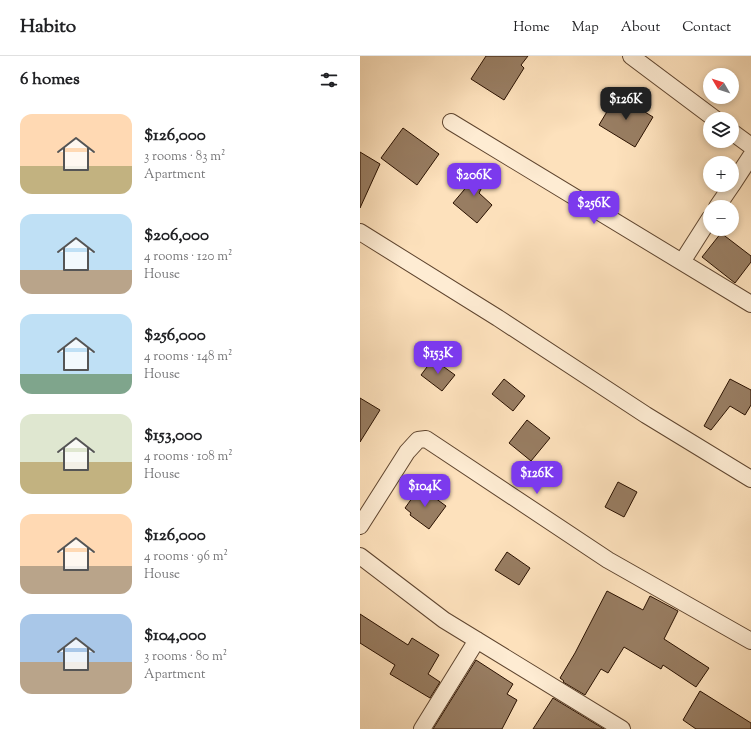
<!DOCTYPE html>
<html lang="en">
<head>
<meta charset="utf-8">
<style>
  :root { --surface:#fff; --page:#f6f6f6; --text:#202124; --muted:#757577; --line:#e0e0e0; --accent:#7c3aed }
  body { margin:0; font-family:"Sorts Mill Goudy",serif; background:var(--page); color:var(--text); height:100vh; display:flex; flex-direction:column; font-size:15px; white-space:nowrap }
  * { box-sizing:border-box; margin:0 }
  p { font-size:13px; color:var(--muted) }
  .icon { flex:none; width:22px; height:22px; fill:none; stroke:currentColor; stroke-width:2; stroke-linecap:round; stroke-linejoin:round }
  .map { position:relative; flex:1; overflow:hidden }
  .details { display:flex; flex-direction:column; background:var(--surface); width:360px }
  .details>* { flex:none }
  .needle { width:26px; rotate:309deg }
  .buttons { position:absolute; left:343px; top:12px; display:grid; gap:8px }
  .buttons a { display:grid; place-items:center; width:36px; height:36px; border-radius:50%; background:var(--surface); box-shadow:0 2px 6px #0003; font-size:20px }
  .price { position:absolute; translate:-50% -34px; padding:0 9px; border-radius:8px; background:var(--accent); color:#fff; font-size:13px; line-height:26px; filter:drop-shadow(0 1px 2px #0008) }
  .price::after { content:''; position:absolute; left:50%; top:24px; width:12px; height:9px; margin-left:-6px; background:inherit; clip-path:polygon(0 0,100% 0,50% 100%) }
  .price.selected { background:#222; color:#fff }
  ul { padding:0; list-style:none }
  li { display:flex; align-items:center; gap:12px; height:100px; padding:0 20px }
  li span { display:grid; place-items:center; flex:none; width:112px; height:80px; border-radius:12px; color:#555 }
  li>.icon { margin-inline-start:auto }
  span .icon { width:48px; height:48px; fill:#fffc; stroke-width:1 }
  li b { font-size:17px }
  h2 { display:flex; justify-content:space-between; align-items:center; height:48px; padding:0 20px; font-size:17px }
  header { display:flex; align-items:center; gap:24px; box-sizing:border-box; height:56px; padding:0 20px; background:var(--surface); border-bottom:1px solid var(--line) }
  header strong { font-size:19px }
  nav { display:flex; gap:22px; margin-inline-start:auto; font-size:14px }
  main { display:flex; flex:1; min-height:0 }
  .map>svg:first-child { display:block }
  .building { fill:#987d62; stroke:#2a1100 }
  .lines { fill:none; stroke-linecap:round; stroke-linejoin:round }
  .street-casing { stroke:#5f452f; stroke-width:18 }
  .street { stroke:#feecd3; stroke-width:16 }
</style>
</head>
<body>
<header>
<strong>Habito</strong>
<nav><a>Home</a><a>Map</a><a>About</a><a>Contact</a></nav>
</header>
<main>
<section class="details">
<h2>6 homes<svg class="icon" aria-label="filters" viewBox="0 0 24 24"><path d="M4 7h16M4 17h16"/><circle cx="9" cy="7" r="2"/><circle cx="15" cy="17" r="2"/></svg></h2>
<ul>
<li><span style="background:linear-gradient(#ffd9b3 65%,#c2b280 0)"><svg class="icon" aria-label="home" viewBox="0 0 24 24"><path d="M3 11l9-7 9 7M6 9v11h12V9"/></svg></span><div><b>$126,000</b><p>3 rooms · 83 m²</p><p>Apartment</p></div></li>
<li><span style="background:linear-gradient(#bfe0f5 70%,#b9a48a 0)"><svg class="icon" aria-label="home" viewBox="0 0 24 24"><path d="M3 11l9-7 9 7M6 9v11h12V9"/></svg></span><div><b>$206,000</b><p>4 rooms · 120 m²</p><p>House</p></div></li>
<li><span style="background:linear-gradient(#bfe0f5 75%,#7fa58c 0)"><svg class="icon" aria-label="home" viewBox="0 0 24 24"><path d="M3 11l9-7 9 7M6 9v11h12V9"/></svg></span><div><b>$256,000</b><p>4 rooms · 148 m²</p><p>House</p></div></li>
<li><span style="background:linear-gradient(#dfe7d0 60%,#c2b280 0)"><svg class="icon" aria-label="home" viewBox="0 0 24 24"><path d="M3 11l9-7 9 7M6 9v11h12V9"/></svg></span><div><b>$153,000</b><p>4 rooms · 108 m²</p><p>House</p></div></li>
<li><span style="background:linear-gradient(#ffd9b3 65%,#b9a48a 0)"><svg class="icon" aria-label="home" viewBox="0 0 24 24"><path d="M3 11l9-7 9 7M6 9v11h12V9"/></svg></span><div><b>$126,000</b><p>4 rooms · 96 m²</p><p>House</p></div></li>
<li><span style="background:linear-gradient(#a9c7e8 60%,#b9a48a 0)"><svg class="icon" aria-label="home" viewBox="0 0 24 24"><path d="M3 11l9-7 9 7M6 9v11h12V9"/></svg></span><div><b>$104,000</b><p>3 rooms · 80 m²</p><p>Apartment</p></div></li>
</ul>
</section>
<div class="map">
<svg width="391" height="673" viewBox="0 0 391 673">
  <rect width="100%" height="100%" fill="#fde1bc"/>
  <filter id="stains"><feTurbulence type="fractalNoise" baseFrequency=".005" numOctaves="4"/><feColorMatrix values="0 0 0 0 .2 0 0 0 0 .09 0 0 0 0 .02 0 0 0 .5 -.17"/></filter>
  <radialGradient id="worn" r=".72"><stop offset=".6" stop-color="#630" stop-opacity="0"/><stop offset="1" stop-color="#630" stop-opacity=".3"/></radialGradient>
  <path class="building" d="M 126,0 L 168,0 L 161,9 L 164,12 L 144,44 L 111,23 Z
    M 257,39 L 293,61 L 275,91 L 239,69 Z
    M 43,72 L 79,98 L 57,129 L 21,102 Z
    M 0,96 L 20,108 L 0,152 Z
    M 116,111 L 129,118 L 119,137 L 132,149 L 117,167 L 93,147 L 104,134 Z
    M 361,177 L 391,200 L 391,206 L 375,227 L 342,201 Z
    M 73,303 L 95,319 L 82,335 L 61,319 Z
    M 144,323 L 165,340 L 153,355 L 132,338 Z
    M 370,323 L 391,334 L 391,349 L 385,359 L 370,350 L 351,374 L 344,370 Z
    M 0,342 L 20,354 L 0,386 Z
    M 167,364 L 190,382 L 171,405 L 149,387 Z
    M 258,426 L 277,436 L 264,461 L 245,451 Z
    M 60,431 L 86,450 L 69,473 L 50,459 L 51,457 L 45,452 Z
    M 147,496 L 170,512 L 159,529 L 135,514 Z
    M 247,535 L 283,554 L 290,540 L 318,555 L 304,583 L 349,612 L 336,631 L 303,609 L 301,613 L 264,591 L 248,617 L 241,613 L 225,639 L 203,626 L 204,625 L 200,622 L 215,597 Z
    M 0,558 L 48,589 L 52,582 L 79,599 L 68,618 L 80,626 L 70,642 L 30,618 L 35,609 L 0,587 Z
    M 116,604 L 153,628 L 147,638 L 157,644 L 142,673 L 73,673 Z
    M 340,635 L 391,667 L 391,673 L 336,673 L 323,664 Z
    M 193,642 L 244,673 L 173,673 Z"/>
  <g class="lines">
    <g class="street-casing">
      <path id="street" d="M 271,0 L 355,63
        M 91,66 L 391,248
        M 372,76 L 391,90
        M 372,129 L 391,100
        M 357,151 L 372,129
        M 0,176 L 138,262 L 286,359 L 391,423
        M 322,206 L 350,162
        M 0,470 L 47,396 L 58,384 L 66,383 L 248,504 L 391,585
        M 0,500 L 84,564 L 262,673
        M 62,673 L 117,584"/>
    </g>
    <use href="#street" class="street"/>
  </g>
  <rect width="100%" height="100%" filter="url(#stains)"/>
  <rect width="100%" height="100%" fill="url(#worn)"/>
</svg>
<div class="buttons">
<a><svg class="needle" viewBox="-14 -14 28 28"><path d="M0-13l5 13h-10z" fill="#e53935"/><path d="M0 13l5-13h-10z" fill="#757577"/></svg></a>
<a><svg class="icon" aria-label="layers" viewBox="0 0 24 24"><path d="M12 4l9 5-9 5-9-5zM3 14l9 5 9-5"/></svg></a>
<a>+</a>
<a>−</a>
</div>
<b class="price selected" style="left:266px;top:65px">$126K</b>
<b class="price" style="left:114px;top:141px">$206K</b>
<b class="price" style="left:234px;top:169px">$256K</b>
<b class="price" style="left:78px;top:319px">$153K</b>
<b class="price" style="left:177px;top:439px">$126K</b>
<b class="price" style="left:65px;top:452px">$104K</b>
</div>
</main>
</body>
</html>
